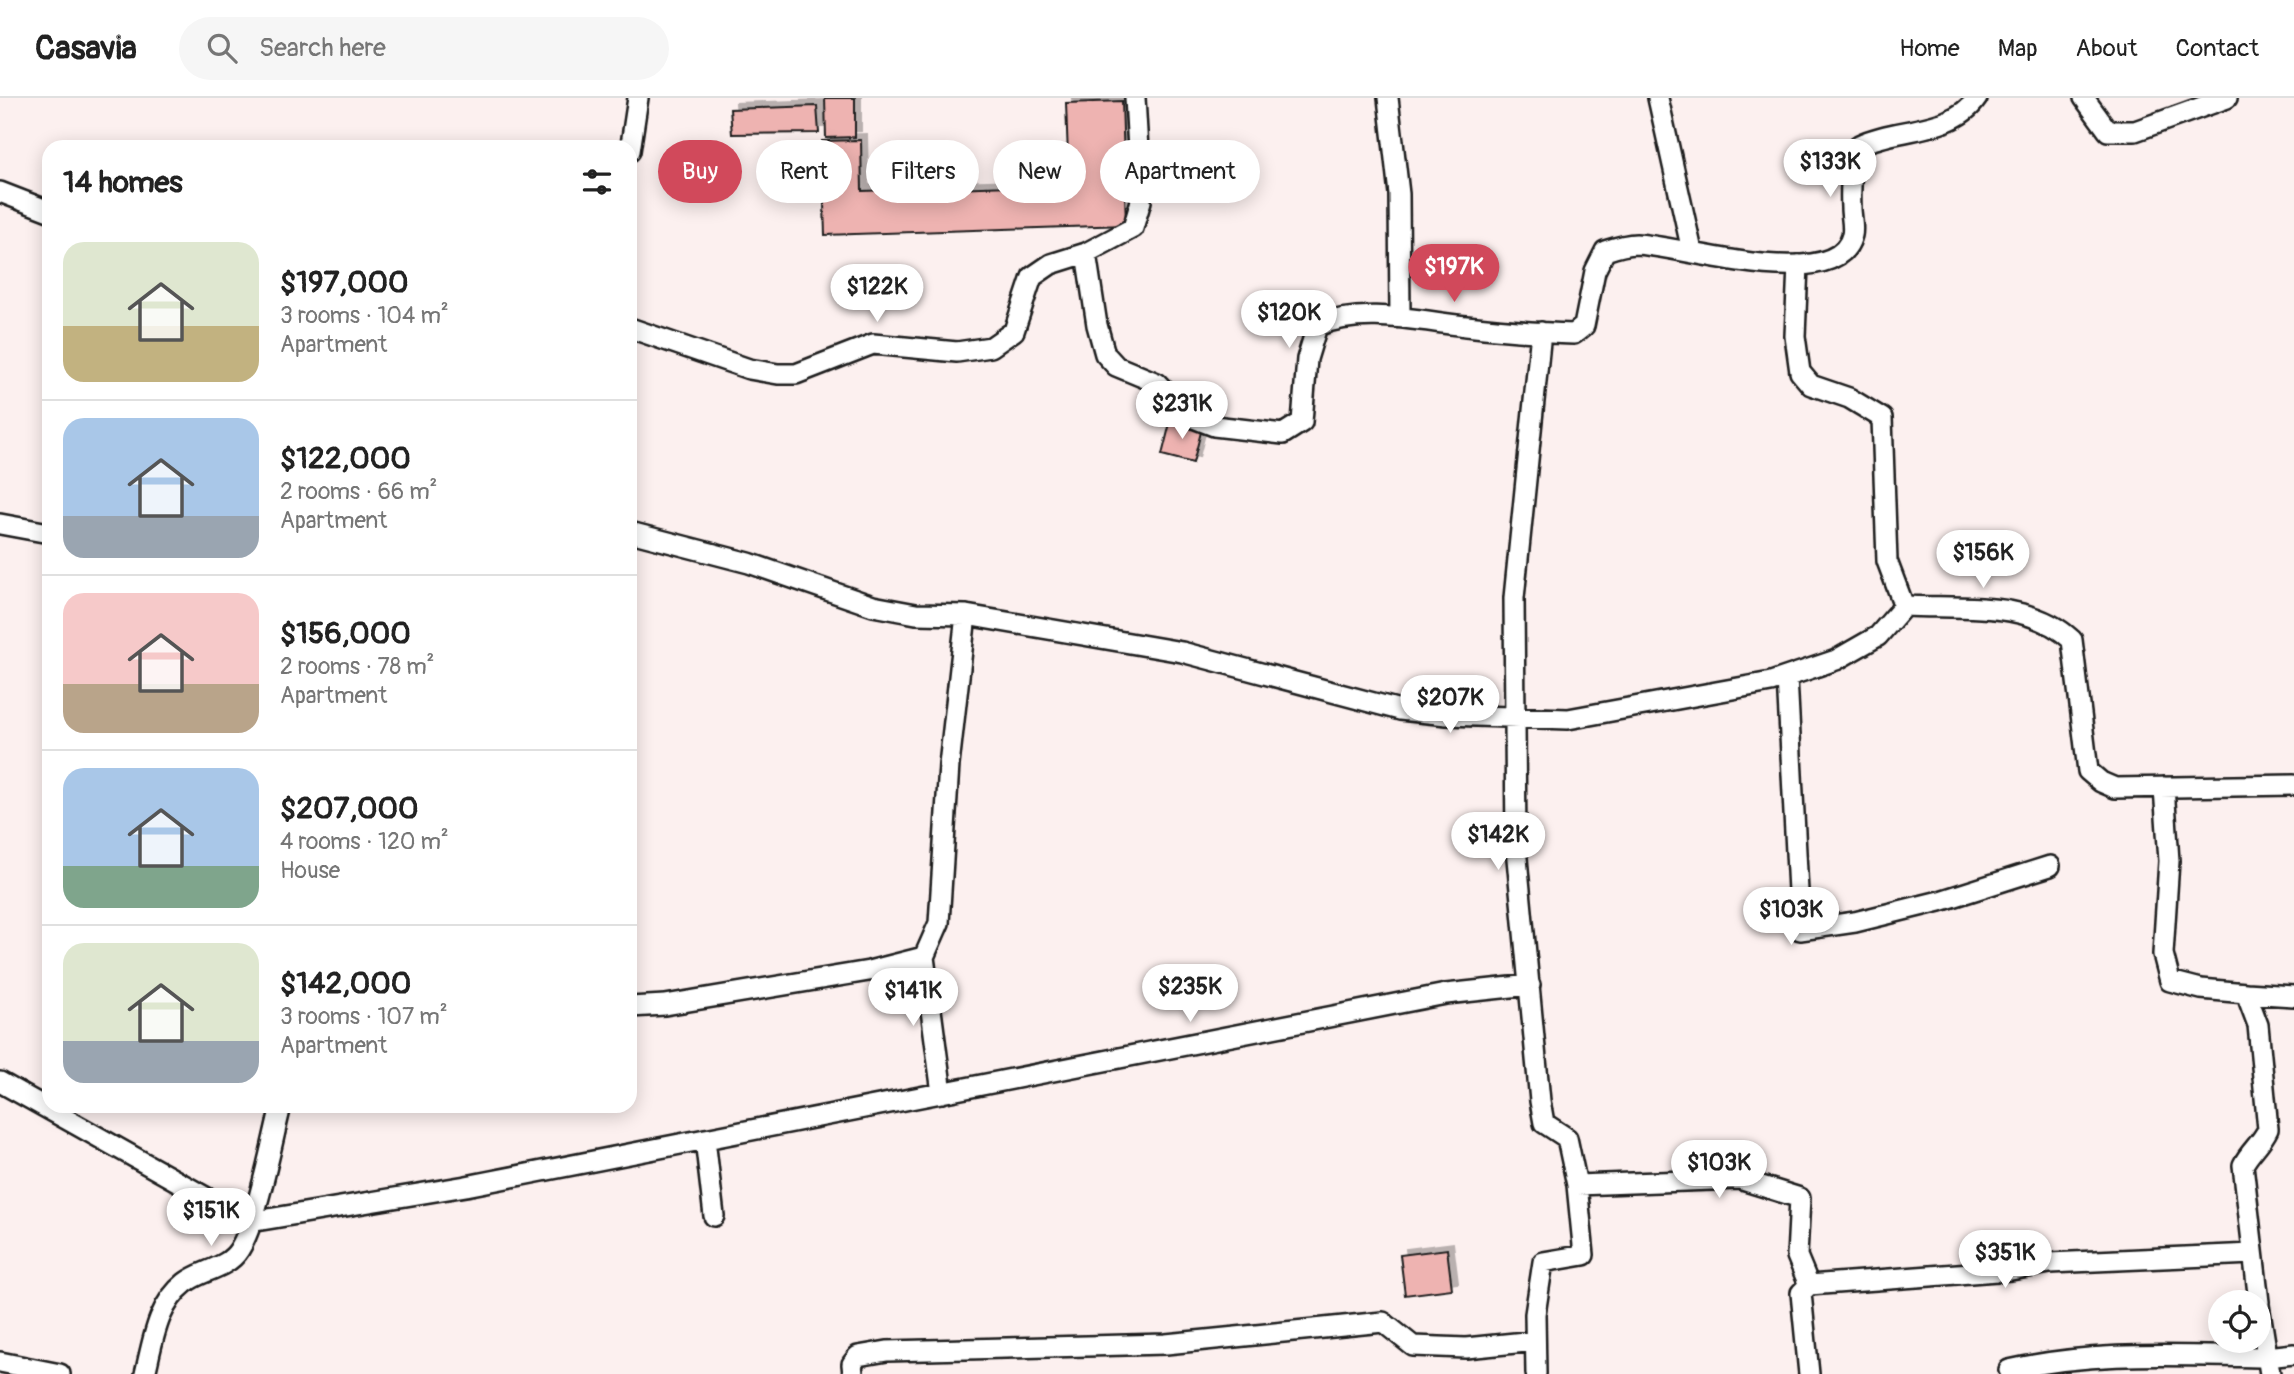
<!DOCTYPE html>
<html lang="en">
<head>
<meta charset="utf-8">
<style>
  :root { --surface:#fff; --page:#f6f6f6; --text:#222; --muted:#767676; --line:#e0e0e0; --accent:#d1495b }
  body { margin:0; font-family:Pangolin,sans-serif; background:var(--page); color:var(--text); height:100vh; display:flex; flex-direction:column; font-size:26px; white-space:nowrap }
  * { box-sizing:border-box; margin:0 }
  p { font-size:23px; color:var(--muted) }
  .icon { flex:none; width:38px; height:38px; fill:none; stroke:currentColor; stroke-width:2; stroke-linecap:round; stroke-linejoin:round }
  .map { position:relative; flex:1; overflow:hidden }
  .details { position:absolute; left:42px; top:42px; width:595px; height:973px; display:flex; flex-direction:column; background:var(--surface); border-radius:21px; box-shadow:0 4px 18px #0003 }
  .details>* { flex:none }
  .hud { position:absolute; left:658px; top:42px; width:665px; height:63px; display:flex; gap:14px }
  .controls { position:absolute; left:2208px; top:1192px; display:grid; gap:14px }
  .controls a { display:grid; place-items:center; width:63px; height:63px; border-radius:50%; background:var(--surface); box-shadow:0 4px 18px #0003; font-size:35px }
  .price { position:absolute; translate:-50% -60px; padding:0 16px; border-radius:24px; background:#fff; color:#222; font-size:23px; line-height:46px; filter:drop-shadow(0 2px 4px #0008) }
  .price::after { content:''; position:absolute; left:50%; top:42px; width:21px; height:16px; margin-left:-10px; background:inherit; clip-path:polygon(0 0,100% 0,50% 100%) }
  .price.current { background:var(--accent); color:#fff }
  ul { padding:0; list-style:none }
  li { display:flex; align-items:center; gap:21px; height:175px; padding:0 21px }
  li+li { border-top:2px solid var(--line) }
  li span { display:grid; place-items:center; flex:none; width:196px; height:140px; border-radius:21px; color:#555 }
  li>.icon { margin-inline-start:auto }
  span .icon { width:84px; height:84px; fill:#fffc; stroke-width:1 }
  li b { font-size:30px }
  h2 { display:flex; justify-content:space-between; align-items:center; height:84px; padding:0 21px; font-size:30px }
  .tag { padding:0 24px; border-radius:32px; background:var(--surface); box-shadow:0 4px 18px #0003; font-size:24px; line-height:63px }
  .tag.current { background:var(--accent); color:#fff }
  header { display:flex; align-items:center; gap:42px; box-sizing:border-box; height:98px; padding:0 35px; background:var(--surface); border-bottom:2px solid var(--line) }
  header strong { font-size:33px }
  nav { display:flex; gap:38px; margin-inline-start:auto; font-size:24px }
  .search { width:490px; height:63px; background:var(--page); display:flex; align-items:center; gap:18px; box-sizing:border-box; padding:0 24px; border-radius:38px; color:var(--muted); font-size:26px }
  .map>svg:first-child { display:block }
  .building { fill:#eeb3b1; stroke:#1c1c1c; stroke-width:2; filter:url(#shadow) }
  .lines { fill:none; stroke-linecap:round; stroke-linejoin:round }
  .minor-casing { stroke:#1c1c1c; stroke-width:24 }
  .minor { stroke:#fff; stroke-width:19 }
</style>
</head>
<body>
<header>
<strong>Casavia</strong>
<div class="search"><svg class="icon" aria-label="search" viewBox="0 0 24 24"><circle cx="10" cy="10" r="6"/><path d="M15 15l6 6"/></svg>Search here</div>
<nav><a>Home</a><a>Map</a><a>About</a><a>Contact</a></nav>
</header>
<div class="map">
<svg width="2294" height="1276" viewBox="0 0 2294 1276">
  <defs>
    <filter id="shadow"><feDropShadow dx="6" dy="-6" stdDeviation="0" flood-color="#0004"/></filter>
  </defs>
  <rect width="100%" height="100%" fill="#fcf0ef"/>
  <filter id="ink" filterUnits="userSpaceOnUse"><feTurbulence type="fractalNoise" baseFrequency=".0143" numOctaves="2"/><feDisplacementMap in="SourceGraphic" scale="14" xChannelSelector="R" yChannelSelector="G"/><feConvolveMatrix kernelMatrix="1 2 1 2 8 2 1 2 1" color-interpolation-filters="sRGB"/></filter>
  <g filter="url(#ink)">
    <path class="building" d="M 825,0 L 855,0 L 855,39 L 826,40 Z
      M 1122,3 L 1126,127 L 825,137 L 822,43 L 861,42 L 862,93 L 1069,86 L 1066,5 Z
      M 817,8 L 819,35 L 732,36 L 730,11 Z
      M 1171,321 L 1202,330 L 1193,365 L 1162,357 Z
      M 1447,1151 L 1452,1191 L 1405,1197 L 1400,1157 Z"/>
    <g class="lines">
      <g class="minor-casing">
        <path id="minor" d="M 1388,0 L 1399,96 L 1400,219
          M 1658,0 L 1692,153
          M 2084,0 L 2108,33 L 2135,33 L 2227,0
          M 630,53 L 638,0
          M 0,94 L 49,113
          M 1086,155 L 1097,227 L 1105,256 L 1116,268 L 1157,285 L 1176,305 L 1196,321 L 1214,328 L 1283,336 L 1302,324 L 1307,261 L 1317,228 C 1362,209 1419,223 1466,228 C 1502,232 1538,235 1574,236 L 1584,228 L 1595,173 L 1605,153 C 1614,150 1626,146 1636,146 C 1679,147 1838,199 1852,137 C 1854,129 1851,118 1851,110 C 1850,89 1851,66 1859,47 C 1896,29 1953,36 1977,0
          M 1798,167 L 1795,238 L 1800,274 L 1811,287 L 1849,300 L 1882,320 L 1887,463 L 1904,508 C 1959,511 2029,501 2072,542 L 2088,673 L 2101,684 L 2115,690 L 2294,687
          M 630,230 L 749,271 L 778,276 L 796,276 L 873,246 L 957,254 L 991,249 L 1014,233 L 1032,179 L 1051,166 L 1086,155 L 1133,130 L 1141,103 L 1135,0
          M 0,426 L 49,435
          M 630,434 L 749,465 L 873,508 L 916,516 L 966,517 L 1182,554 L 1400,612 L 1447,617 L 1568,621 L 1771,584 L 1836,562 L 1878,538 L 1904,508
          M 1787,579 L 1800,832 L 1855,824 L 1940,803 L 2050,768
          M 2164,689 L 2169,763 L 2163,856 L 2170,883 L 2201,891 L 2246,895 L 2258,927 L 2268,1031 C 2261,1046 2250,1053 2243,1067 L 2259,1204
          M 924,859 L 942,995
          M 2246,895 L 2294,898
          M 630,909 L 665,907 L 869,873 L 924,859 L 939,825 L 949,667 L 966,517
          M 0,984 L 250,1124 L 466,1088 L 1446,896 L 1530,887
          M 705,1041 L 714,1118
          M 1577,1087 L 1739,1081 L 1800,1100 L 1797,1158 L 1809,1187
          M 2259,1207 L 2270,1276
          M 0,1264 L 60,1276
          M 2009,1272 C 2095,1252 2180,1258 2267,1259 L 2294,1256
          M 145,1276 C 153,1243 157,1207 185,1185 C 201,1172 227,1171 239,1152 C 257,1124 272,1043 281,1008
          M 853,1276 L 852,1266 L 858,1258 L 887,1253 L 1166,1246 L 1383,1224 L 1413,1248 L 1466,1250 L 1535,1243
          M 1536,1276 L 1535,1216 L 1543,1164 L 1584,1157 L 1577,1087 L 1567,1040 L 1544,1025 L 1540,1003 L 1516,750 L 1514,500 L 1541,234
          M 1809,1276 L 1801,1195 L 1809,1187 L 2011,1172 L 2050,1165 L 2253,1156"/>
      </g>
      <use href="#minor" class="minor"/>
    </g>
  </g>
</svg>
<div class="controls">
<a><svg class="icon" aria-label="locate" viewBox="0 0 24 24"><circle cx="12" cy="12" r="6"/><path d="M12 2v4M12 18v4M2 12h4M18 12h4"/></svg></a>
</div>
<b class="price" style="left:1830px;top:101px">$133K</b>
<b class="price current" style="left:1454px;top:206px">$197K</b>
<b class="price" style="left:877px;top:226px">$122K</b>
<b class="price" style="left:1289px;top:252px">$120K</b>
<b class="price" style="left:1182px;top:343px">$231K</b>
<b class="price" style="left:1983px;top:492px">$156K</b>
<b class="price" style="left:1450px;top:637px">$207K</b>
<b class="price" style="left:1498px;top:774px">$142K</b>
<b class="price" style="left:1791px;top:849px">$103K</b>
<b class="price" style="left:1190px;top:926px">$235K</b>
<b class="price" style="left:913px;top:930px">$141K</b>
<b class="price" style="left:1719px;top:1102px">$103K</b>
<b class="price" style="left:211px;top:1150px">$151K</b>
<b class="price" style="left:2005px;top:1192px">$351K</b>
<div class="hud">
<a class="tag current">Buy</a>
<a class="tag">Rent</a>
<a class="tag">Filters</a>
<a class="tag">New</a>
<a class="tag">Apartment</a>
</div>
<section class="details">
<h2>14 homes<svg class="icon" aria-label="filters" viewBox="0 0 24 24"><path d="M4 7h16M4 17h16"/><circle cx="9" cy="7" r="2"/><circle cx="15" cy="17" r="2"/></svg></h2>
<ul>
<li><span style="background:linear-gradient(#dfe7d0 60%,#c2b280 0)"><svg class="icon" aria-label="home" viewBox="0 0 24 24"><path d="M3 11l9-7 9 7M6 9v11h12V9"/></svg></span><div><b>$197,000</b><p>3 rooms · 104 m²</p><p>Apartment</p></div></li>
<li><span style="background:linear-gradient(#a9c7e8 70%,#9aa5b1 0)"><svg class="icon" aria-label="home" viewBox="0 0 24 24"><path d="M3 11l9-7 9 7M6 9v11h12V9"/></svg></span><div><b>$122,000</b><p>2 rooms · 66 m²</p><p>Apartment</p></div></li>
<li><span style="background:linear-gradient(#f6c9c9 65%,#b9a48a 0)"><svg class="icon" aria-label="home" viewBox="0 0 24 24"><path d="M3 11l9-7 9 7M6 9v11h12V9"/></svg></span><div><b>$156,000</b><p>2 rooms · 78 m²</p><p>Apartment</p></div></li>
<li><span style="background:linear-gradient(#a9c7e8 70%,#7fa58c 0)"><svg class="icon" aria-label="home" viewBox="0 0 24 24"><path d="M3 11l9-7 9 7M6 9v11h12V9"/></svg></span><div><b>$207,000</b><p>4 rooms · 120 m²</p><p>House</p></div></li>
<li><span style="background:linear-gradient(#dfe7d0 70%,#9aa5b1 0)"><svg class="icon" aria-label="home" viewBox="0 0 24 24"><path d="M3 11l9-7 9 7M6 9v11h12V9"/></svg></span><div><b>$142,000</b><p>3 rooms · 107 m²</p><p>Apartment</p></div></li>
</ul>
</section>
</div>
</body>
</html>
